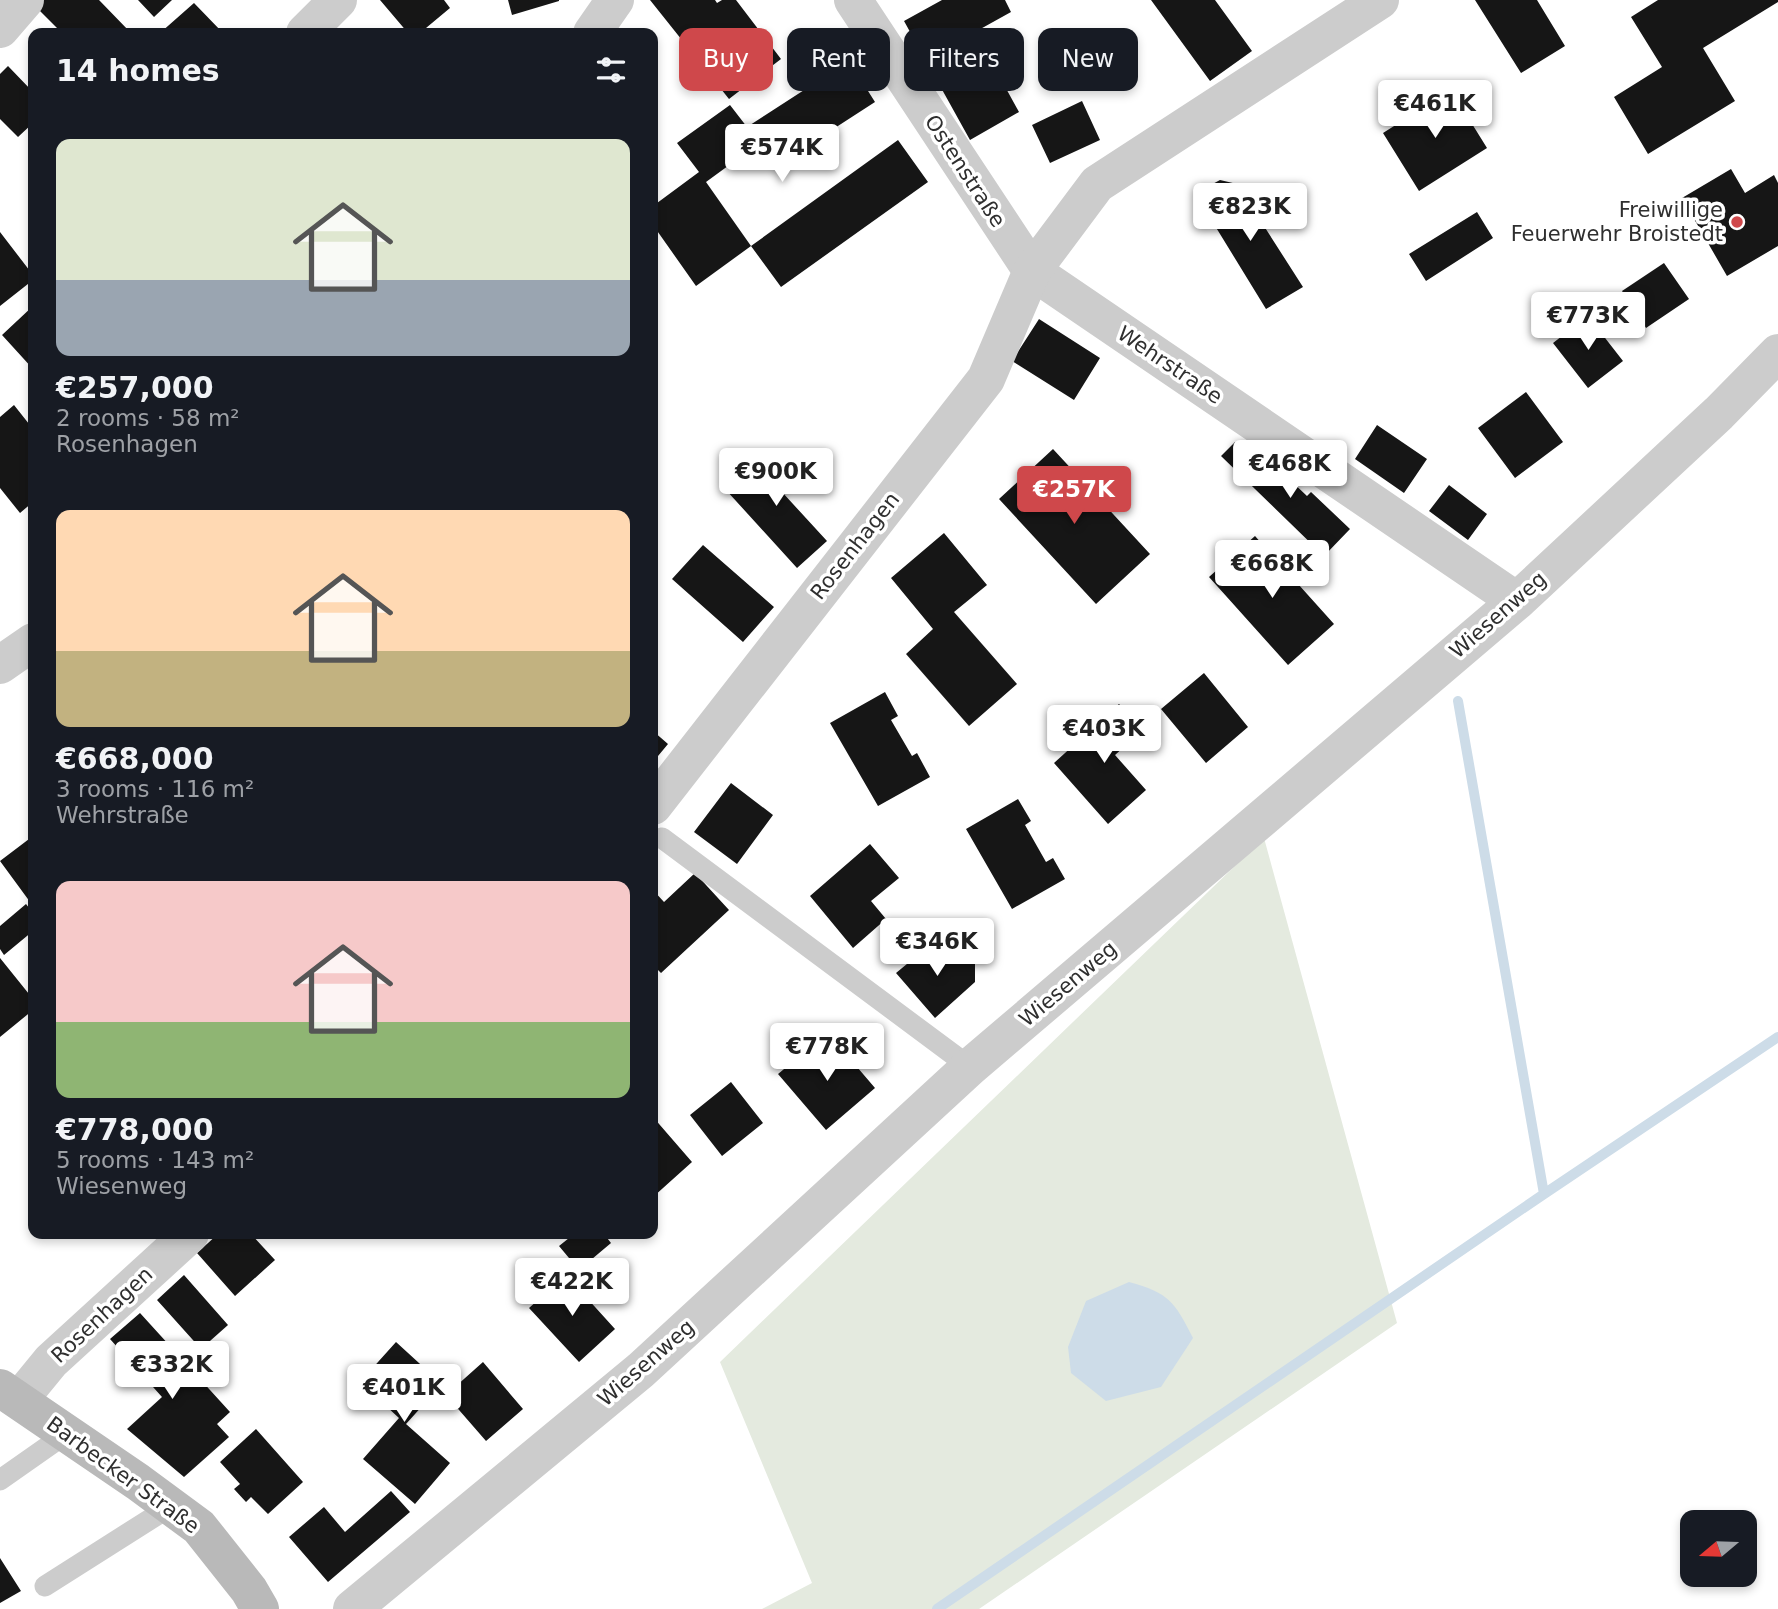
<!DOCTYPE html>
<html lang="en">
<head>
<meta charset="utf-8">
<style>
  :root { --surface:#171b24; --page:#20242c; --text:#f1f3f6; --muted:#9ea1a6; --accent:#cf484b }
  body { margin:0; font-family:"DejaVu Sans",sans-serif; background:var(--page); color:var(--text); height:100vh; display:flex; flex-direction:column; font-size:26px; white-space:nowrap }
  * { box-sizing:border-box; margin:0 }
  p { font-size:23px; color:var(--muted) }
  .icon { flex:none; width:38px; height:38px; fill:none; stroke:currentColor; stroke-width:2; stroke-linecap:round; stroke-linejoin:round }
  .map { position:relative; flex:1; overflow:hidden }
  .details { position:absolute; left:28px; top:28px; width:630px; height:1211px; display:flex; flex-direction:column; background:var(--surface); border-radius:14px; box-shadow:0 4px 10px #0003 }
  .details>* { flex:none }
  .hud { position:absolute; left:679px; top:28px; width:665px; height:63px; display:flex; gap:14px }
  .needle { width:46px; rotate:251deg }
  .controls { position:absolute; left:1680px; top:1510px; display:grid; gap:14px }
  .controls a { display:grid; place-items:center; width:77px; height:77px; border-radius:14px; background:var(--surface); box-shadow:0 4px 10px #0003; font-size:35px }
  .price { position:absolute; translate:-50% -60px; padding:0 16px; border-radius:7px; background:#fff; color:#222; font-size:23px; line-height:46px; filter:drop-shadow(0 2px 4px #0008) }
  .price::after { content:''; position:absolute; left:50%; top:42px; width:21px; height:16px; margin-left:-10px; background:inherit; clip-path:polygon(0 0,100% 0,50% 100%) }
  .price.on { background:var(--accent); color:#fff }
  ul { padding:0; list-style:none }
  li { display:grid; align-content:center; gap:14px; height:371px; padding:0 28px }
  li span { display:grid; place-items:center; height:217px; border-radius:14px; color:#555 }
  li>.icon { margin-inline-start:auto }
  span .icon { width:126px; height:126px; fill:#fffc; stroke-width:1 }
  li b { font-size:30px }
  h2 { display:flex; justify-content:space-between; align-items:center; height:84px; padding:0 28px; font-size:30px }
  .pill { padding:0 24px; border-radius:14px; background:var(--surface); box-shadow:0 4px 10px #0003; font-size:24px; line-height:63px }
  .pill.on { background:var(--accent); color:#fff }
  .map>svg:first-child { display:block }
  .green { fill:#e4eadf }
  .water { fill:#cddce8 }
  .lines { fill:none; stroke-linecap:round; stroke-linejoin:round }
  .stream { stroke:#cddce8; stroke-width:10 }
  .building { fill:#161616 }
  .service { stroke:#ccc; stroke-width:21 }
  .minor { stroke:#ccc; stroke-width:38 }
  .tertiary { stroke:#ccc; stroke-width:38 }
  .secondary { stroke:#b9b9b9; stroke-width:38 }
  .poi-dot { fill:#cf484b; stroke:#fff; stroke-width:2.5 }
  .labels { text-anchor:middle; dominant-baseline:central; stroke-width:7; stroke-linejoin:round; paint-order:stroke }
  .street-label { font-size:21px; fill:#2f2f2f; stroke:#fff }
  .poi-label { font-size:21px; fill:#2f2f2f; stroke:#fff; text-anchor:end }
</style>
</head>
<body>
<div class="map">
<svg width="1778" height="1609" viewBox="0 0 1778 1609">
  <rect width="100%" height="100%" fill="#fff"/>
  <path class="green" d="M 1264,838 L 1397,1323 L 979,1609 L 762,1609 L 812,1583 L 720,1362 Z"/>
  <path class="water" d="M 1129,1282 C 1169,1293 1174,1301 1193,1338 L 1161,1387 L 1106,1401 L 1071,1373 L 1068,1347 L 1086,1301 Z"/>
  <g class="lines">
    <path class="stream" d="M 1458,701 L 1544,1194
      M 937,1609 L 1544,1194 L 1778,1037"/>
  </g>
  <path class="building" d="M 39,0 L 99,0 L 131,33 L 62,33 L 34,5 Z
    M 138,0 L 172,0 L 154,17 Z
    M 380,0 L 444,0 L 450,8 L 420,33 L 408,33 Z
    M 508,0 L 559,0 L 559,1 L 512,15 Z
    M 650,0 L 715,0 L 717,3 L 722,0 L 736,0 L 781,59 L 729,99 Z
    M 942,0 L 1005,0 L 1011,12 L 975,32 L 1019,112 L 970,140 L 904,21 Z
    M 1151,0 L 1215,0 L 1252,51 L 1210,81 Z
    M 1475,0 L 1537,0 L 1565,46 L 1521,73 Z
    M 1658,0 L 1778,0 L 1778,2 L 1703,48 L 1735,101 L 1648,154 L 1614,97 L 1662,67 L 1631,17 Z
    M 194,3 L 223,33 L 160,33 Z
    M 849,61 L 875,102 L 773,168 L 758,144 L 706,182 L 751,246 L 898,140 L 928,182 L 781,287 L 751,246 L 696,286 L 653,225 L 653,206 L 699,172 L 677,143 L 730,105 L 747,127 Z
    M 8,66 L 33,92 L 33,123 L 18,137 L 0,119 L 0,74 Z
    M 1451,90 L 1487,148 L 1419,191 L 1383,133 Z
    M 1082,101 L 1100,140 L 1050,163 L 1032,125 Z
    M 1731,169 L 1745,193 L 1774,175 L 1778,183 L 1778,246 L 1727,276 L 1682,198 Z
    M 1220,180 L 1237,184 L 1303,287 L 1266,309 L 1201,203 L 1207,187 Z
    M 1477,212 L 1493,238 L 1426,281 L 1409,254 Z
    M 0,232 L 33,275 L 33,280 L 0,306 Z
    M 1664,263 L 1689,299 L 1646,328 L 1622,291 Z
    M 33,306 L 33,369 L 2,335 Z
    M 1588,316 L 1623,361 L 1588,388 L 1553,343 Z
    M 1039,319 L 1100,358 L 1074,400 L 1012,361 Z
    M 1526,392 L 1563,442 L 1515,478 L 1478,428 Z
    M 14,405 L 33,429 L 33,502 L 20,513 L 0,488 L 0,417 Z
    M 1377,425 L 1427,459 L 1404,493 L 1355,459 Z
    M 1235,442 L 1261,467 L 1268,459 L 1307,496 L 1311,492 L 1350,529 L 1324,556 L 1221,456 Z
    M 771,448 L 798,477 L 782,492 L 827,541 L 797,568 L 726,490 Z
    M 1053,449 L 1150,554 L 1096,604 L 999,499 Z
    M 1449,485 L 1487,514 L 1468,540 L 1429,511 Z
    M 944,533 L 987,585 L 954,612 L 1017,684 L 969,726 L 906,654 L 933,629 L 891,578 Z
    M 1255,536 L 1334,624 L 1288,665 L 1209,577 Z
    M 703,545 L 774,607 L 743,642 L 672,579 Z
    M 1204,673 L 1248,727 L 1206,763 L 1161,709 Z
    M 885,692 L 898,716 L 891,720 L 912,756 L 917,753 L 930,777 L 878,806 L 830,723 Z
    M 1119,704 L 1143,730 L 1115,755 L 1146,790 L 1108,824 L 1054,763 Z
    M 653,731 L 668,744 L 653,762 Z
    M 731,783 L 773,815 L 737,864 L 694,832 Z
    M 1018,799 L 1031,821 L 1025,825 L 1046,862 L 1053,858 L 1065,879 L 1012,909 L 966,829 Z
    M 33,836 L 33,906 L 0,861 Z
    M 870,844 L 899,878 L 871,901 L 886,919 L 853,948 L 810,896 Z
    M 695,873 L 729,910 L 661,973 L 653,965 L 653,890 L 664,902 Z
    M 26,904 L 33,913 L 33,931 L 4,955 L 0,949 L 0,926 Z
    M 936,940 L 954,962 L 975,961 L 975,982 L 935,1018 L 896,973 Z
    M 0,958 L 33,999 L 33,1010 L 0,1037 Z
    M 818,1041 L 832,1055 L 840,1047 L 875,1088 L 826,1130 L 778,1074 Z
    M 731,1082 L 763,1123 L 722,1156 L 690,1115 Z
    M 653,1117 L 692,1162 L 653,1197 Z
    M 218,1234 L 251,1234 L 275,1260 L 235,1296 L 197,1253 Z
    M 574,1234 L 604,1234 L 611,1243 L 579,1270 L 559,1246 Z
    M 184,1275 L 228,1325 L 201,1349 L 157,1300 Z
    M 566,1275 L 615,1329 L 579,1362 L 529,1308 Z
    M 140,1313 L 230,1412 L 217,1424 L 229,1437 L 184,1477 L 127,1429 L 162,1397 L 110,1339 Z
    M 396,1342 L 442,1384 L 406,1424 L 450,1463 L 415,1504 L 363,1459 L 399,1418 L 360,1382 Z
    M 483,1362 L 523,1409 L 486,1441 L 446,1395 Z
    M 256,1429 L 303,1482 L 268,1514 L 251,1497 L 246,1502 L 234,1489 L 240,1484 L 220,1462 Z
    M 391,1491 L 410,1512 L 328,1582 L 289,1537 L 324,1507 L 345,1532 Z
    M 0,1558 L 21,1591 L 0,1603 Z"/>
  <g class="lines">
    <path class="service" d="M 662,838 L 970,1067
      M 0,1480 L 67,1433
      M 45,1586 L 171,1506"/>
    <path class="minor" d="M 853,0 L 1032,271 L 1517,601
      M 0,29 L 25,0
      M 305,33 L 338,0
      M 592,33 L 615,0
      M 0,665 L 33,642
      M 352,1609 L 641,1370 L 970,1067 L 1517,601 L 1719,413 L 1778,353"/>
    <path class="tertiary" d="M 653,806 L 986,379 L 1032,271 L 1097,184 L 1380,0
      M 19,1400 L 51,1361 L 190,1234"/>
    <path class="secondary" d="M 0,1388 L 138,1482 L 199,1527 L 249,1590 L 260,1609"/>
  </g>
  <circle class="poi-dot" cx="1737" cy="222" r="7"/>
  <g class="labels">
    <g class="street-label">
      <text transform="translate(965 171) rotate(57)">Ostenstraße</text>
      <text transform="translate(1170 365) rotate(34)">Wehrstraße</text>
      <text transform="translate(855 546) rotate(-52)">Rosenhagen</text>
      <text transform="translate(1498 615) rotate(-41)">Wiesenweg</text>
      <text transform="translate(1068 984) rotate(-40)">Wiesenweg</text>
      <text transform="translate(102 1315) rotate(-43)">Rosenhagen</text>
      <text transform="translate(646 1363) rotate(-41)">Wiesenweg</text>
      <text transform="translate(123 1475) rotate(36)">Barbecker Straße</text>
    </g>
    <g class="poi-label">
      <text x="1723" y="210">Freiwillige<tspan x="1723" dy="24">Feuerwehr Broistedt</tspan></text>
    </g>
  </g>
</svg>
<div class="controls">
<a><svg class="needle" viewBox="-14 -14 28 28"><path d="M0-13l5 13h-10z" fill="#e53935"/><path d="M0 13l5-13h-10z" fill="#9ea1a6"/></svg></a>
</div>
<b class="price" style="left:1435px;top:140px">€461K</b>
<b class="price" style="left:782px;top:184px">€574K</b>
<b class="price" style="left:1250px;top:243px">€823K</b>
<b class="price" style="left:1588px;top:352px">€773K</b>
<b class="price" style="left:1290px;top:500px">€468K</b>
<b class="price" style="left:776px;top:508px">€900K</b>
<b class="price on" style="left:1074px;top:526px">€257K</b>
<b class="price" style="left:1272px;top:600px">€668K</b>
<b class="price" style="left:1104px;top:765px">€403K</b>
<b class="price" style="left:937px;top:978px">€346K</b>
<b class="price" style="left:827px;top:1083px">€778K</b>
<b class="price" style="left:572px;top:1318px">€422K</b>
<b class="price" style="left:172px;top:1401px">€332K</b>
<b class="price" style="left:404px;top:1424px">€401K</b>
<div class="hud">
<a class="pill on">Buy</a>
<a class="pill">Rent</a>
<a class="pill">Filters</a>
<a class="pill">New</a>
</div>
<section class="details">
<h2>14 homes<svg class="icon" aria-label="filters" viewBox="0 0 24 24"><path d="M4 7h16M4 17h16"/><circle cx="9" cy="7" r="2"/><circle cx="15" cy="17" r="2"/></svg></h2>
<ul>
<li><span style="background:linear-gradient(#dfe7d0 65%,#9aa5b1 0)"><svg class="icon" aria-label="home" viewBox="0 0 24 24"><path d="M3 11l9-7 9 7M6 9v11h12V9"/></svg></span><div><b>€257,000</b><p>2 rooms · 58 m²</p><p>Rosenhagen</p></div></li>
<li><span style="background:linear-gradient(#ffd9b3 65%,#c2b280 0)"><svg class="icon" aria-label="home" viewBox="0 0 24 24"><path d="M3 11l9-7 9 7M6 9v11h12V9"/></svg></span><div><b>€668,000</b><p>3 rooms · 116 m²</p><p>Wehrstraße</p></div></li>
<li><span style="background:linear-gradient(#f6c9c9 65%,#8fb573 0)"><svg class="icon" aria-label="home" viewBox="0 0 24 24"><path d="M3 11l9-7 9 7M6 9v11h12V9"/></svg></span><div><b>€778,000</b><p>5 rooms · 143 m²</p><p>Wiesenweg</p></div></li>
</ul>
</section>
</div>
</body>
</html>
